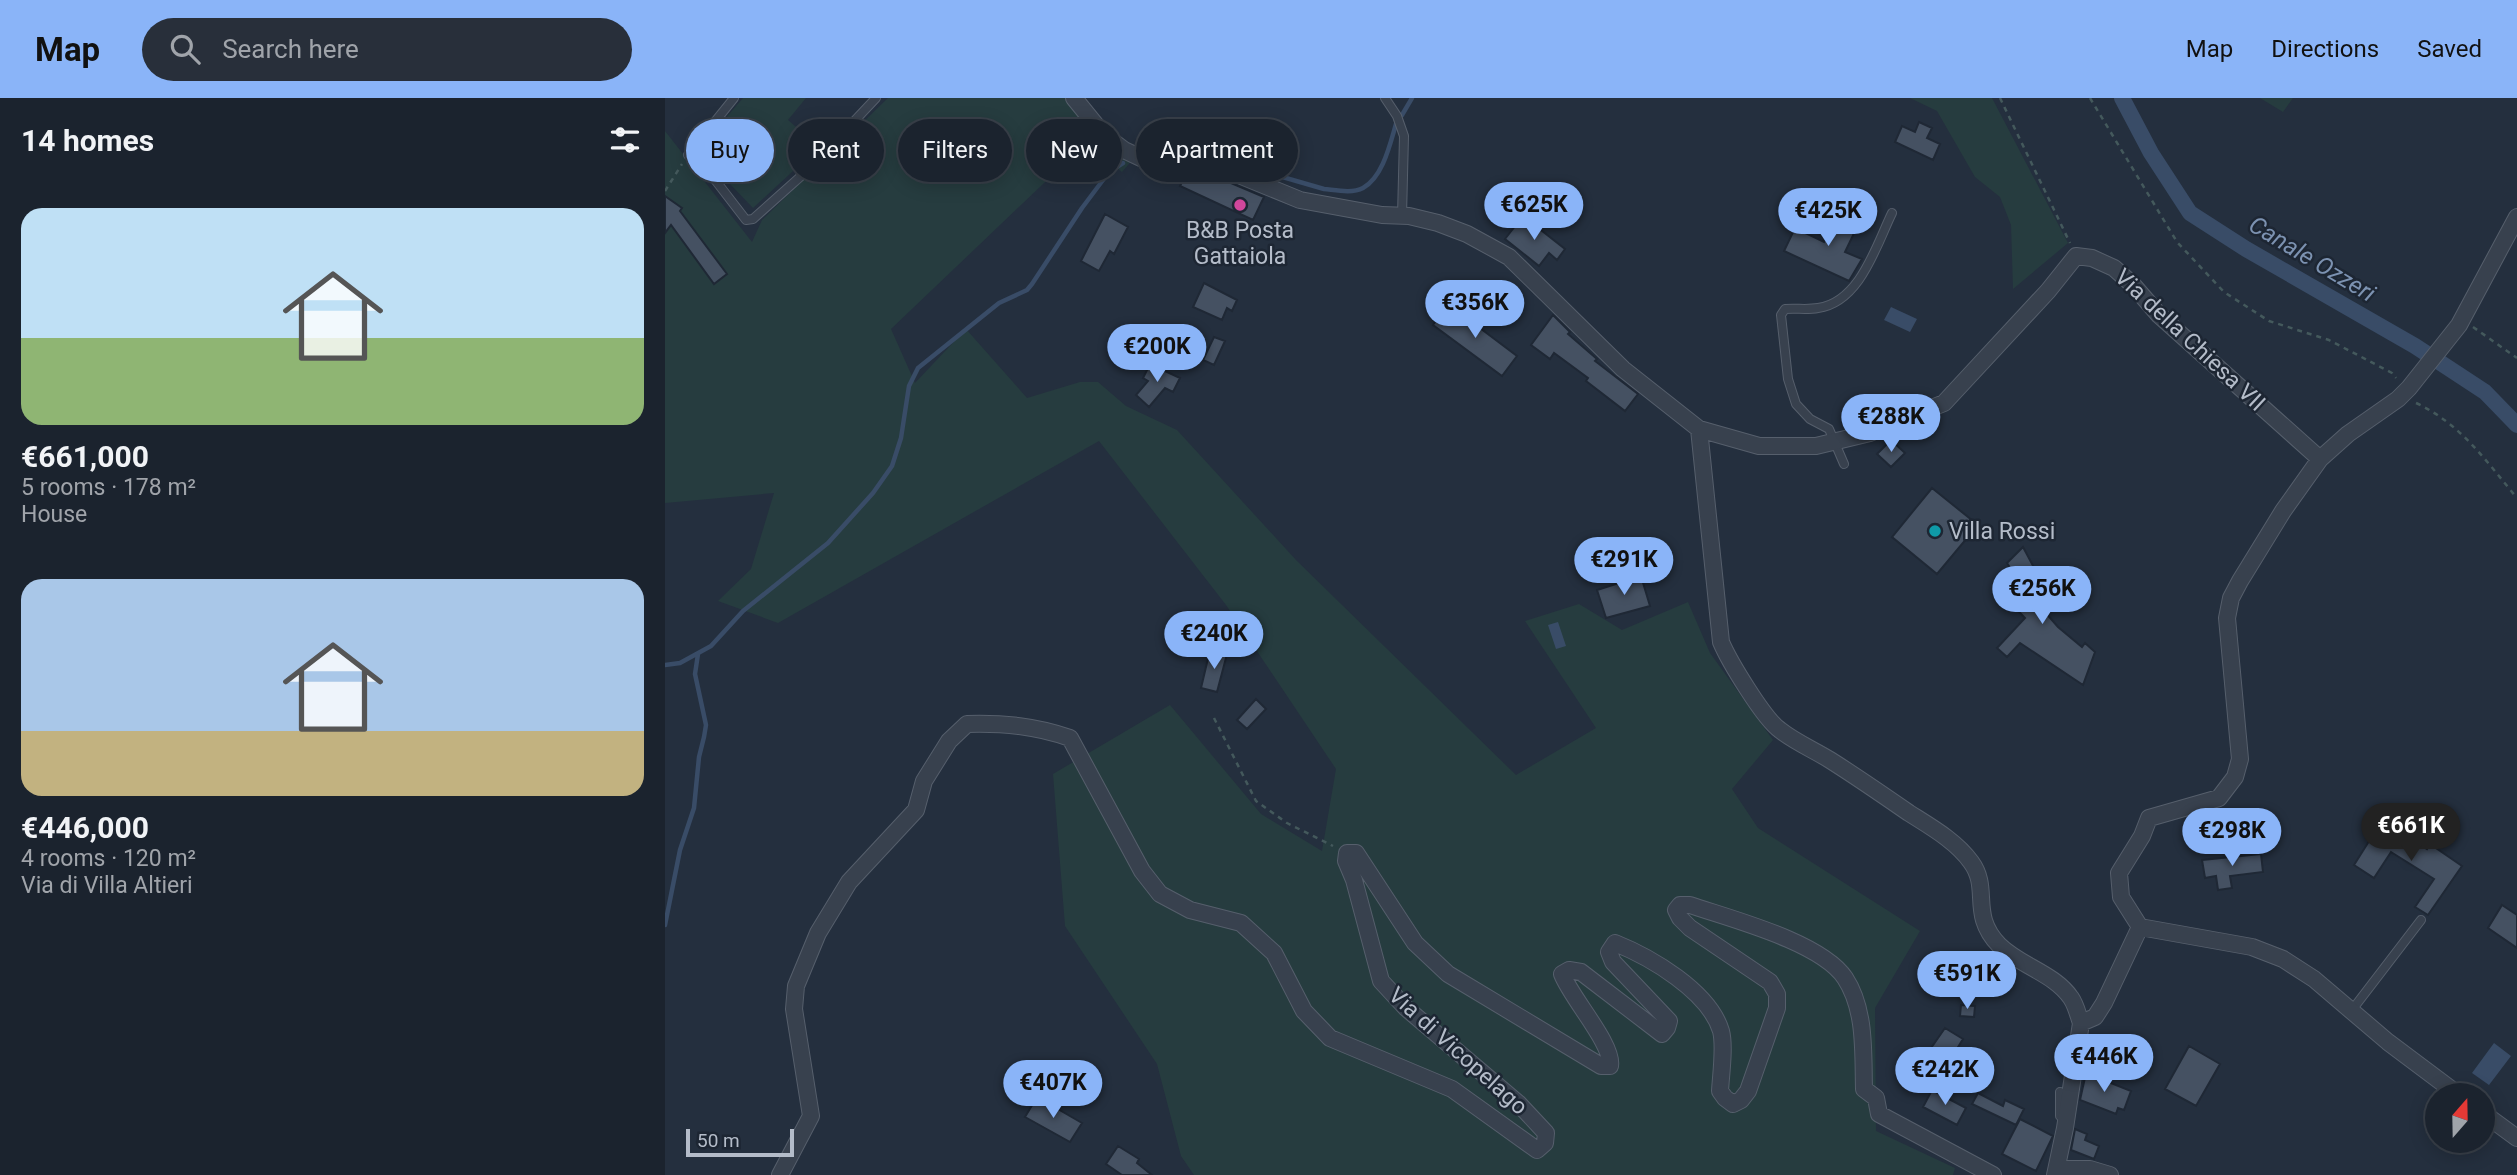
<!DOCTYPE html>
<html lang="en">
<head>
<meta charset="utf-8">
<style>
  :root { --surface:#1b232e; --page:#282f3a; --text:#f1f3f6; --muted:#a0a4aa; --line:#39404a; --accent:#8ab4f8 }
  body { margin:0; font-family:Roboto,sans-serif; background:var(--page); color:var(--text); height:100vh; display:flex; flex-direction:column; font-size:26px; white-space:nowrap }
  * { box-sizing:border-box; margin:0 }
  p { font-size:23px; color:var(--muted) }
  .icon { flex:none; width:38px; height:38px; fill:none; stroke:currentColor; stroke-width:2; stroke-linecap:round; stroke-linejoin:round }
  .map { position:relative; flex:1; overflow:hidden }
  .details { display:flex; flex-direction:column; background:var(--surface); width:665px }
  .details>* { flex:none }
  .banner { position:absolute; left:21px; top:21px; width:665px; height:63px; display:flex; gap:14px }
  .needle { width:46px; rotate:20deg }
  .tools { position:absolute; left:1760px; top:985px; display:grid; gap:14px }
  .tools a { display:grid; place-items:center; width:70px; height:70px; border-radius:50%; background:var(--surface); box-shadow:0 4px 18px #0003,0 0 0 2px var(--line); font-size:35px }
  .scale { position:absolute; left:21px; bottom:18px; width:108px; box-sizing:border-box; padding-left:7px; border:4px solid #b4bcc9; border-top:0; font-size:19px; line-height:24px; white-space:nowrap; color:#b4bcc9; -webkit-text-stroke:5px #1d2633; paint-order:stroke }
  .price { position:absolute; translate:-50% -60px; padding:0 16px; border-radius:24px; background:var(--accent); color:#111; font-size:23px; line-height:46px; filter:drop-shadow(0 2px 4px #0008) }
  .price::after { content:''; position:absolute; left:50%; top:42px; width:21px; height:16px; margin-left:-10px; background:inherit; clip-path:polygon(0 0,100% 0,50% 100%) }
  .price.active { background:#222; color:#fff }
  ul { padding:0; list-style:none }
  li { display:grid; align-content:center; gap:14px; height:371px; padding:0 21px }
  li span { display:grid; place-items:center; height:217px; border-radius:21px; color:#555 }
  li>.icon { margin-inline-start:auto }
  span .icon { width:126px; height:126px; fill:#fffc; stroke-width:1 }
  li b { font-size:30px }
  h2 { display:flex; justify-content:space-between; align-items:center; height:84px; padding:0 21px; font-size:30px }
  .pill { padding:0 24px; border-radius:32px; background:var(--surface); box-shadow:0 4px 18px #0003,0 0 0 2px var(--line); font-size:24px; line-height:63px }
  .pill.active { background:var(--accent); color:#111 }
  header { display:flex; align-items:center; gap:42px; box-sizing:border-box; height:98px; padding:0 35px; background:var(--accent); color:#111 }
  header strong { font-size:33px }
  nav { display:flex; gap:38px; margin-inline-start:auto; font-size:24px }
  .search { width:490px; height:63px; background:var(--page); display:flex; align-items:center; gap:18px; box-sizing:border-box; padding:0 24px; border-radius:38px; color:var(--muted); font-size:26px }
  main { display:flex; flex:1; min-height:0 }
  .map>svg:first-child { display:block }
  .green { fill:#263c3f }
  .water { fill:#394c67 }
  .lines { fill:none; stroke-linecap:round; stroke-linejoin:round }
  .stream { stroke:#394c67; stroke-width:4.5 }
  .canal { stroke:#394c67; stroke-width:16 }
  .building { fill:#455162; stroke:#1f2835; stroke-width:2 }
  .service-casing { stroke:#565f6c; stroke-width:10 }
  .minor-casing { stroke:#565f6c; stroke-width:18 }
  .path { stroke:#44595c; stroke-width:2.5; stroke-dasharray:5 5; stroke-linecap:butt }
  .service { stroke:#38414e; stroke-width:8 }
  .minor { stroke:#38414e; stroke-width:16 }
  .hotel-dot { fill:#d1479c; stroke:#1d2633; stroke-width:2.5 }
  .culture-dot { fill:#0f9aa8; stroke:#1d2633; stroke-width:2.5 }
  .labels { text-anchor:middle; dominant-baseline:central; stroke-width:5; stroke-linejoin:round; paint-order:stroke }
  .poi-label { font-size:23px; fill:#b4bcc9; stroke:#1d2633 }
  .street-label { font-size:23px; fill:#b4bcc9; stroke:#1d2633 }
  .water-label { font-size:24px; font-style:italic; fill:#7c92b1; stroke:#1d2633 }
</style>
</head>
<body>
<header>
<strong>Map</strong>
<div class="search"><svg class="icon" aria-label="search" viewBox="0 0 24 24"><circle cx="10" cy="10" r="6"/><path d="M15 15l6 6"/></svg>Search here</div>
<nav><a>Map</a><a>Directions</a><a>Saved</a></nav>
</header>
<main>
<section class="details">
<h2>14 homes<svg class="icon" aria-label="filters" viewBox="0 0 24 24"><path d="M4 7h16M4 17h16"/><circle cx="9" cy="7" r="2"/><circle cx="15" cy="17" r="2"/></svg></h2>
<ul>
<li><span style="background:linear-gradient(#bfe0f5 60%,#8fb573 0)"><svg class="icon" aria-label="home" viewBox="0 0 24 24"><path d="M3 11l9-7 9 7M6 9v11h12V9"/></svg></span><div><b>€661,000</b><p>5 rooms · 178 m²</p><p>House</p></div></li>
<li><span style="background:linear-gradient(#a9c7e8 70%,#c2b280 0)"><svg class="icon" aria-label="home" viewBox="0 0 24 24"><path d="M3 11l9-7 9 7M6 9v11h12V9"/></svg></span><div><b>€446,000</b><p>4 rooms · 120 m²</p><p>Via di Villa Altieri</p></div></li>
</ul>
</section>
<div class="map">
<svg width="1852" height="1077" viewBox="0 0 1852 1077">
  <rect width="100%" height="100%" fill="#242f3e"/>
  <path class="green" d="M 78,0 L 141,0 L 123,22 L 154,49 L 88,110 L 42,62 L 35,50 Z
    M 223,0 L 419,0 L 448,36 L 476,52 L 457,74 L 421,45 L 226,231 L 250,285 L 301,231 L 362,300 L 415,284 L 433,284 L 461,308 L 512,332 L 631,462 L 851,677 L 931,630 L 860,523 L 914,506 L 957,532 L 1023,504 L 1045,555 L 1108,642 L 1067,691 L 1093,730 L 1255,833 L 1210,910 L 1211,1033 L 1290,1070 L 1288,1077 L 529,1077 L 516,1058 L 492,966 L 400,828 L 388,676 L 505,607 L 596,716 L 657,753 L 671,671 L 561,507 L 434,343 L 113,525 L 53,503 L 86,471 L 109,395 L 0,405 L 0,33 L 87,144 L 97,122 Z
    M 1245,0 L 1327,0 L 1403,145 L 1348,191 L 1346,127 L 1335,99 L 1310,79 L 1272,13 Z
    M 1595,0 L 1628,0 L 1618,14 Z"/>
  <path class="water" d="M 1226,209 L 1252,221 L 1245,234 L 1219,222 Z
    M 893,524 L 901,548 L 891,551 L 883,527 Z
    M 1829,945 L 1846,958 L 1824,987 L 1807,975 Z"/>
  <g class="lines">
    <path class="stream" d="M 737,17 L 747,0
      M 478,52 L 514,49 L 659,91 C 670,92 687,96 698,90 C 718,79 725,46 731,26
      M 0,567 L 15,565 L 46,548 L 78,513 L 163,445 L 208,395 L 227,368 L 236,340 L 244,288 L 253,270 L 334,205 L 362,192 L 367,186 L 417,110 L 444,74 L 458,65
      M 0,827 L 15,752 L 29,710 L 34,659 L 39,639 L 41,627 L 30,576 L 33,556"/>
    <path class="canal" d="M 1457,0 L 1486,55 L 1525,115 L 1581,151 L 1750,248 L 1820,294 L 1852,327"/>
  </g>
  <path class="building" d="M 1254,24 L 1267,30 L 1262,40 L 1275,46 L 1268,62 L 1230,44 L 1237,28 L 1250,34 Z
    M 520,78 L 566,85 L 599,99 L 588,122 L 515,88 Z
    M 0,98 L 17,110 L 15,113 L 62,176 L 49,186 L 6,127 L 0,135 Z
    M 1173,115 L 1194,125 L 1180,154 L 1197,161 L 1184,183 L 1119,153 L 1130,130 L 1159,144 Z
    M 440,116 L 463,129 L 449,156 L 445,153 L 434,173 L 416,163 Z
    M 858,118 L 900,151 L 892,162 L 884,155 L 874,168 L 840,141 Z
    M 539,185 L 572,202 L 567,213 L 562,210 L 557,222 L 528,209 Z
    M 783,206 L 852,258 L 837,278 L 768,227 Z
    M 888,217 L 905,234 L 903,236 L 932,261 L 930,263 L 973,296 L 960,313 L 921,283 L 923,280 L 889,255 L 885,261 L 866,247 Z
    M 549,239 L 560,243 L 549,267 L 538,262 Z
    M 485,266 L 515,280 L 508,294 L 500,290 L 484,309 L 471,297 L 483,283 L 478,280 Z
    M 1226,342 L 1240,355 L 1226,369 L 1212,356 Z
    M 1267,390 L 1313,427 L 1272,476 L 1227,439 Z
    M 1358,449 L 1373,477 L 1365,482 L 1379,513 L 1393,529 L 1417,549 L 1420,545 L 1430,554 L 1418,587 L 1355,545 L 1342,559 L 1332,550 L 1360,520 L 1337,496 L 1353,482 L 1342,465 Z
    M 976,478 L 985,508 L 941,520 L 932,492 Z
    M 545,552 L 562,556 L 552,594 L 536,590 Z
    M 591,601 L 601,611 L 582,631 L 572,622 Z
    M 1724,726 L 1762,751 L 1765,746 L 1797,768 L 1763,817 L 1750,809 L 1769,781 L 1726,754 L 1709,780 L 1689,767 L 1706,740 L 1713,744 Z
    M 1596,756 L 1598,774 L 1565,778 L 1567,790 L 1553,792 L 1551,778 L 1540,780 L 1537,762 Z
    M 1837,807 L 1852,817 L 1852,850 L 1823,830 Z
    M 1296,907 L 1310,908 L 1309,919 L 1295,918 Z
    M 1280,930 L 1298,941 L 1277,975 L 1257,963 Z
    M 1524,948 L 1555,966 L 1531,1008 L 1500,991 Z
    M 1421,975 L 1466,993 L 1459,1012 L 1453,1010 L 1451,1016 L 1415,1002 Z
    M 1267,992 L 1301,1010 L 1292,1027 L 1258,1009 Z
    M 1313,995 L 1338,1008 L 1340,1002 L 1359,1011 L 1351,1027 L 1307,1006 Z
    M 372,999 L 417,1025 L 405,1044 L 360,1019 Z
    M 1355,1021 L 1388,1038 L 1371,1073 L 1337,1056 Z
    M 1410,1031 L 1422,1036 L 1420,1042 L 1434,1048 L 1429,1061 L 1406,1052 Z
    M 453,1048 L 474,1061 L 472,1065 L 487,1077 L 457,1077 L 441,1066 Z"/>
  <g class="lines">
    <g class="service-casing">
      <path id="service" d="M 720,0 L 732,18 L 739,38 L 737,118
        M 27,52 L 81,122 L 88,121 L 144,71 L 211,0
        M 23,57 L 69,0
        M 1179,366 L 1164,331 L 1145,321 L 1131,306 L 1123,281 L 1116,217 L 1120,211 C 1131,210 1142,212 1153,210 C 1195,204 1211,148 1227,115
        M 1687,912 L 1756,822
        M 1395,994 L 1395,1018"/>
    </g>
    <g class="minor-casing">
      <path id="minor" d="M 409,0 L 439,37 L 459,52 L 476,60 L 569,75 L 635,102 L 717,117 L 744,118 L 773,125 L 802,136 L 844,159 L 958,271 L 1034,331 L 1094,348 L 1151,348 L 1205,335 L 1279,305 L 1383,193 L 1411,158 L 1427,160 L 1449,170 L 1468,187 L 1494,217 L 1655,361
        M 1034,331 L 1056,544 C 1064,563 1099,621 1115,632 C 1130,644 1149,652 1165,662 C 1192,679 1218,697 1244,715 C 1266,729 1291,743 1306,764 C 1326,791 1304,816 1334,847 C 1355,868 1389,875 1406,900 C 1411,907 1413,917 1416,925
        M 1475,829 L 1587,849 L 1618,861 L 1649,881 L 1723,944 L 1795,998
        M 1818,1015 L 1852,1040
        M 1393,1071 L 1425,1071 L 1445,1077
        M 115,1077 L 146,1018 L 129,911 L 131,888 L 153,835 L 184,784 L 251,712 L 259,683 L 284,643 L 302,626 C 339,625 371,628 405,640 L 477,773 L 495,796 L 525,812 L 576,825 L 609,855 L 639,913 L 665,940 L 787,991 L 872,1052 L 880,1045 L 881,1035 L 853,1005 L 741,910 L 716,883 L 689,782 L 681,763 L 682,755 L 691,755 L 750,845 L 783,876 L 936,968 L 945,968 C 949,947 906,900 897,876 L 904,872 L 916,874 L 997,936 L 1002,930 L 1004,923 L 948,864 L 944,854 L 950,845 C 985,859 1044,893 1056,933 C 1060,948 1056,976 1055,993 L 1060,1000 L 1068,1006 L 1076,1002 L 1083,993 L 1112,910 L 1112,896 L 1105,884 L 1025,830 L 1015,820 L 1011,812 L 1015,807 L 1025,807 C 1066,821 1156,844 1180,880 C 1201,912 1198,955 1199,991 L 1211,1000 L 1214,1016 L 1328,1077
        M 1390,1077 L 1400,1030 L 1416,925 L 1430,919 L 1439,905 L 1475,829 L 1456,799 L 1454,775 L 1477,738 L 1484,720 L 1554,700 L 1570,679 L 1575,661 L 1562,520 L 1566,500 L 1575,483 L 1618,413 L 1655,361 L 1683,336 L 1733,301 L 1744,290 L 1794,227 L 1852,119"/>
    </g>
    <path class="path" d="M 1335,0 L 1405,145
      M 1425,0 L 1512,144 L 1559,194 L 1604,223 L 1664,242 L 1727,275 L 1731,280
      M 0,93 L 17,66
      M 1808,229 L 1852,260
      M 1751,305 C 1796,326 1821,363 1852,400
      M 549,620 L 591,703 L 622,725 L 668,748"/>
    <use href="#service" class="service"/>
    <use href="#minor" class="minor"/>
  </g>
  <circle class="hotel-dot" cx="575" cy="107" r="7"/>
  <circle class="culture-dot" cx="1270" cy="433" r="7"/>
  <g class="labels">
    <g class="poi-label">
      <text x="575" y="132">B&amp;B Posta<tspan x="575" dy="26">Gattaiola</tspan></text>
      <text x="1284" y="433" text-anchor="start">Villa Rossi</text>
    </g>
    <g class="street-label">
      <text transform="translate(1525 242) rotate(43)">Via della Chiesa VII</text>
      <text transform="translate(793 953) rotate(42)">Via di Vicopelago</text>
    </g>
    <g class="water-label">
      <text transform="translate(1647 161) rotate(31)">Canale Ozzeri</text>
    </g>
  </g>
</svg>
<div class="tools">
<a><svg class="needle" viewBox="-14 -14 28 28"><path d="M0-13l5 13h-10z" fill="#e53935"/><path d="M0 13l5-13h-10z" fill="#a0a4aa"/></svg></a>
</div>
<div class="scale">50 m</div>
<b class="price" style="left:869px;top:144px">€625K</b>
<b class="price" style="left:1163px;top:150px">€425K</b>
<b class="price" style="left:810px;top:242px">€356K</b>
<b class="price" style="left:492px;top:286px">€200K</b>
<b class="price" style="left:1226px;top:356px">€288K</b>
<b class="price" style="left:959px;top:499px">€291K</b>
<b class="price" style="left:1377px;top:528px">€256K</b>
<b class="price" style="left:549px;top:573px">€240K</b>
<b class="price active" style="left:1746px;top:765px">€661K</b>
<b class="price" style="left:1567px;top:770px">€298K</b>
<b class="price" style="left:1302px;top:913px">€591K</b>
<b class="price" style="left:1439px;top:996px">€446K</b>
<b class="price" style="left:1280px;top:1009px">€242K</b>
<b class="price" style="left:388px;top:1022px">€407K</b>
<div class="banner">
<a class="pill active">Buy</a>
<a class="pill">Rent</a>
<a class="pill">Filters</a>
<a class="pill">New</a>
<a class="pill">Apartment</a>
</div>
</div>
</main>
</body>
</html>
